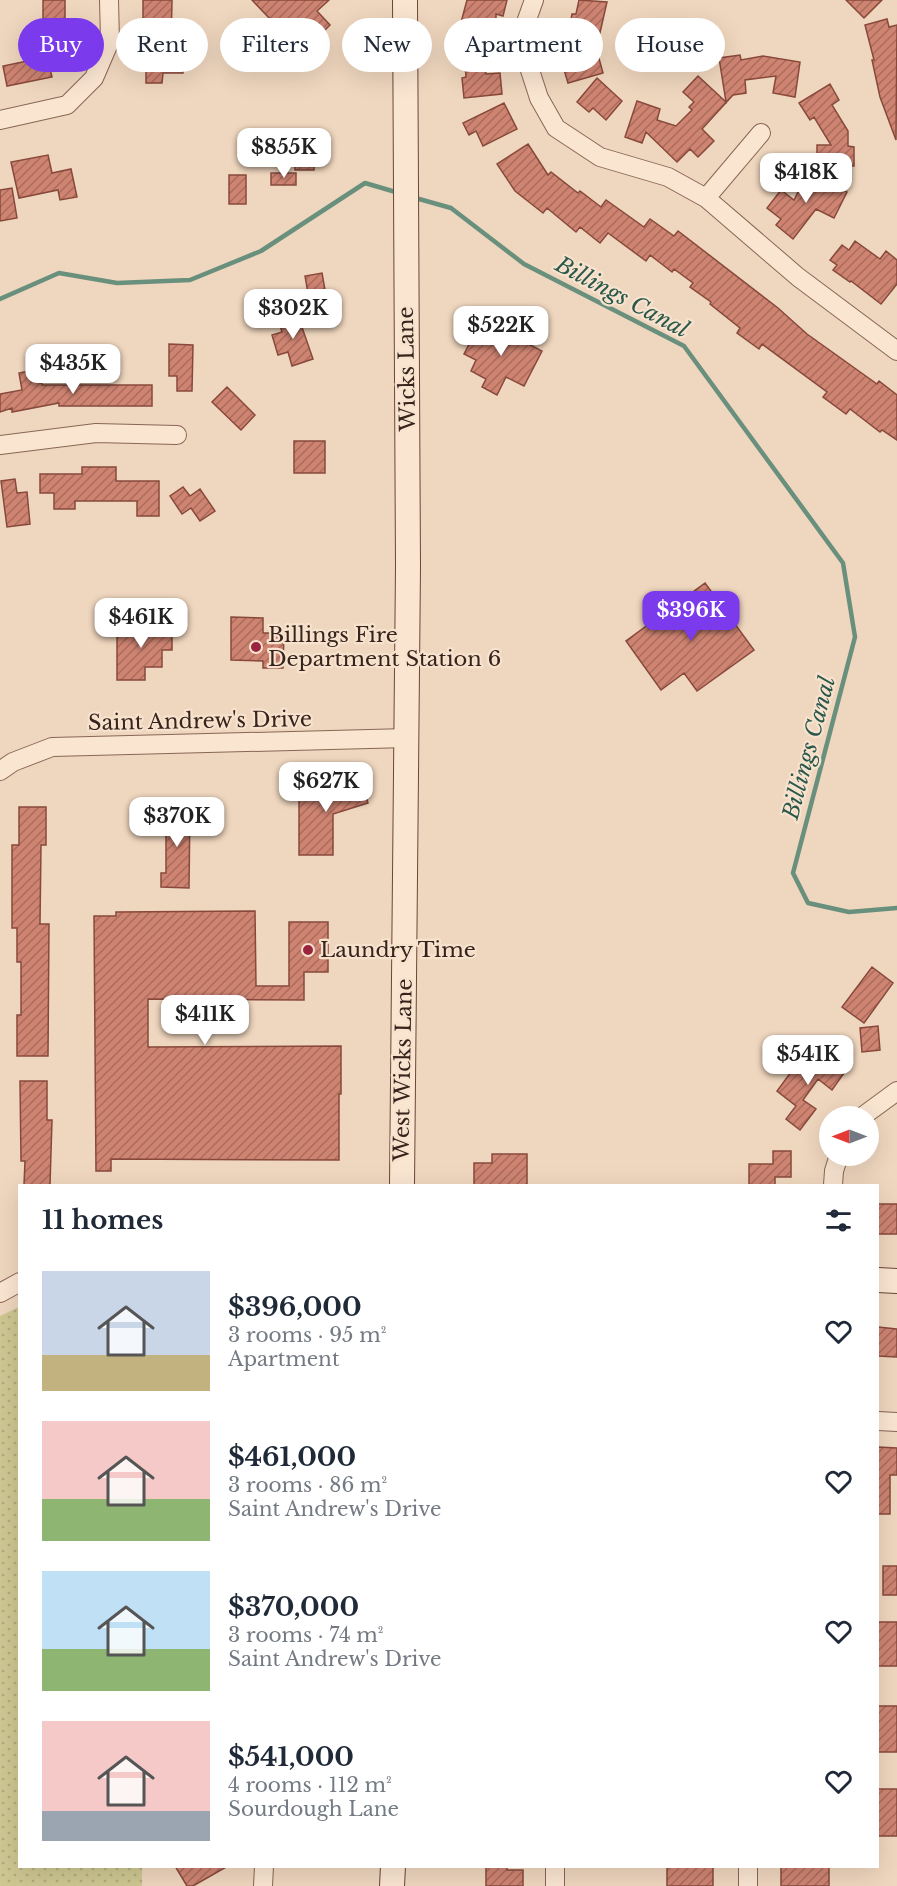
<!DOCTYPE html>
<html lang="en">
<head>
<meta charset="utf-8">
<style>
  :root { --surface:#fff; --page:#f2f2f3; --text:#1f2937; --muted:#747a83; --accent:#7c3aed }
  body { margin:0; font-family:"Libre Baskerville",serif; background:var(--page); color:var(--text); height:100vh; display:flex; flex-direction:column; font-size:22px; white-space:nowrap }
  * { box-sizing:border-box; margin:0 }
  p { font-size:20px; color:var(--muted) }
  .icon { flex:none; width:33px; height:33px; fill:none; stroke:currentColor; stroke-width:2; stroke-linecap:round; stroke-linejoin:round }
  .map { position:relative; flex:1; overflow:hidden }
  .drawer { position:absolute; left:18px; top:1184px; width:861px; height:684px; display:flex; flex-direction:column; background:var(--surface); border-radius:0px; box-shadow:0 6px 24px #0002 }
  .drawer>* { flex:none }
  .banner { position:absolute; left:18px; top:18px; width:861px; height:54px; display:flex; gap:12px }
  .needle { width:39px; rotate:270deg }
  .controls { position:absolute; left:819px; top:1106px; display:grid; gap:12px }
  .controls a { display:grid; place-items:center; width:60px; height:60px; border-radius:50%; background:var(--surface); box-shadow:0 6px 24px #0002; font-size:30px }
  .price { position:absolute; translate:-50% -51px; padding:0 14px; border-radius:12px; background:#fff; color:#222; font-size:20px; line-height:39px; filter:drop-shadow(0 2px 3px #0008) }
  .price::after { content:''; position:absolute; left:50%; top:36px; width:18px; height:14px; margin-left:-9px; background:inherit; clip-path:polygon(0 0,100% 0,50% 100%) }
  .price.on { background:var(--accent); color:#fff }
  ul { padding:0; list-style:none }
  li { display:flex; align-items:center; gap:18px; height:150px; padding:0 24px }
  li span { display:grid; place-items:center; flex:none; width:168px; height:120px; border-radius:0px; color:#555 }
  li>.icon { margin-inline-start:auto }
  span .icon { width:72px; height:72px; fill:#fffc; stroke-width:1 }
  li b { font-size:26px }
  h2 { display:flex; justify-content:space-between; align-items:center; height:72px; padding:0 24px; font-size:26px }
  .pill { padding:0 21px; border-radius:27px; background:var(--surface); box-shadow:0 6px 24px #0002; font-size:21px; line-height:54px }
  .pill.on { background:var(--accent); color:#fff }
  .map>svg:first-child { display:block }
  .green { fill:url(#green-dots) }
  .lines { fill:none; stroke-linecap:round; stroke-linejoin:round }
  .stream { stroke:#698f7d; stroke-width:4.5 }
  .building { fill:url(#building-hatch); stroke:#88493b; stroke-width:1.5 }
  .street-casing { stroke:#886656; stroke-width:20 }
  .secondary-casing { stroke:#6a4739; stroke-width:26 }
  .street { stroke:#fae5d1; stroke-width:18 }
  .secondary { stroke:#fae5d1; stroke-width:24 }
  .poi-dot { fill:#9a243e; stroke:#f7e2ce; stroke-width:2 }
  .labels { text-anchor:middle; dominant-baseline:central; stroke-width:4.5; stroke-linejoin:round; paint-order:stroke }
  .street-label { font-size:21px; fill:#37231b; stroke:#f7e2ce }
  .poi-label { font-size:21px; fill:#37231b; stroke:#f7e2ce; text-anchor:start }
  .water-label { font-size:22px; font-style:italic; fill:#2a584b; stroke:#f7e2ce }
</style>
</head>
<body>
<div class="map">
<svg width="897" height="1886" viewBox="0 0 897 1886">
  <defs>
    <pattern id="green-dots" width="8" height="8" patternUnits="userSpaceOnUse" patternTransform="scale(1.5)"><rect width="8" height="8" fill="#cec792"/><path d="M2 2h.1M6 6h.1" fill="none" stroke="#b2ab7d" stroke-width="1.8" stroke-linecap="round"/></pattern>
    <pattern id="building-hatch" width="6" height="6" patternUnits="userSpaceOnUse" patternTransform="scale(1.5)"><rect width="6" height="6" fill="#cf8472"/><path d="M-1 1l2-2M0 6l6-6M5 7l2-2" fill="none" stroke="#a96c5d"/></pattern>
  </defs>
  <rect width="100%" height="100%" fill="#efd6be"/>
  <path class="green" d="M 19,1307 L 20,1866 L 142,1866 L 142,1886 L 0,1886 L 0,1316 Z"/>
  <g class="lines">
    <path class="stream" d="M 412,197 L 451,208 L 524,264 L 684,346 L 843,563 L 855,637 L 793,873 L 808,903 L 849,912 L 897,908
      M 0,299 L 59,273 L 117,283 L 190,280 L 261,251 L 365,183 L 399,193"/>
  </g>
  <path class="building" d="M 43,0 L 65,0 L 65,38 L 43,38 Z
    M 143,0 L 172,0 L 171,47 L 183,47 L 183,73 L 163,73 L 162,83 L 146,83 L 146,63 L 159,64 L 159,24 L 143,24 Z
    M 252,0 L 329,0 L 317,11 L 330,25 L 312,43 L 300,30 L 290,40 Z
    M 467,0 L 507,0 L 503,16 L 496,14 L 496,42 L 482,43 L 486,74 L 500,73 L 502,94 L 464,98 L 462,78 L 466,77 L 464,52 L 461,52 L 460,26 Z
    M 579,0 L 607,2 L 599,37 L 569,30 L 572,14 L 576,14 Z
    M 846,0 L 882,0 L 864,18 Z
    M 887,19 L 889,27 L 897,25 L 896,140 L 880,97 L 872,60 L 874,60 L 865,25 Z
    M 264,40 L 285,40 L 285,65 L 264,65 Z
    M 595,44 L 603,73 L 568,83 L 562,63 L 568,61 L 566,53 Z
    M 740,55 L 741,60 L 763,56 L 800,62 L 795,97 L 773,93 L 776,76 L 745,80 L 746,93 L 733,95 L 702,129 L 714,141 L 698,157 L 690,149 L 677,162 L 646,132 L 642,143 L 625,137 L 637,101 L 660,109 L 657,120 L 676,126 L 692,110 L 689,107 L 694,102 L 683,92 L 698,76 L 726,102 L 719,58 Z
    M 47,57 L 52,77 L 7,86 L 3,66 Z
    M 597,78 L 622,101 L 606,120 L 593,108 L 589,112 L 577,102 Z
    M 830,84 L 839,100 L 832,105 L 848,131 L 848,146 L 854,147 L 854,166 L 817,166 L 817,145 L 831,145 L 814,117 L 810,120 L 799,103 Z
    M 504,103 L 517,129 L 483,146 L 476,131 L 469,135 L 463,123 Z
    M 295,133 L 314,133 L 314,170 L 295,170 Z
    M 528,144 L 548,175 L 551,172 L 578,193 L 580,191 L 601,207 L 606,200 L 644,227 L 650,219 L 674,236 L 678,231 L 778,308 L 807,334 L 877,384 L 879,381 L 897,395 L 897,440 L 882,430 L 880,432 L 850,409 L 846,414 L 823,397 L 827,392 L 762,344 L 759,349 L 737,333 L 740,328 L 710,304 L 711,302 L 690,287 L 693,283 L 674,269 L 672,272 L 650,255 L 646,261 L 608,233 L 600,243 L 580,227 L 576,232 L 547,208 L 543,213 L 515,191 L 497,164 Z
    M 48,155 L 52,173 L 71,169 L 77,197 L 60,200 L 58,190 L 19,198 L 11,162 Z
    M 808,172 L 847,192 L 834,218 L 816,209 L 793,239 L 776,225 L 781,219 L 767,208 L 781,190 L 794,200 Z
    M 271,173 L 296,173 L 296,185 L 271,185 Z
    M 229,175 L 246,175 L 246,204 L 229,204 Z
    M 12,188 L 17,218 L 0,221 L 0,190 Z
    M 855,241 L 880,259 L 886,251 L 897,260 L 897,284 L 881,304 L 851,281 L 850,282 L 833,270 L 837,265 L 830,260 L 842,245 L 849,250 Z
    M 322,273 L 325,290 L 308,293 L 305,276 Z
    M 297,313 L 313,359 L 292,366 L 288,352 L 278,355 L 272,335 L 282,332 L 278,319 Z
    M 482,320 L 542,351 L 524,386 L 506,377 L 497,395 L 482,387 L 486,379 L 471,371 L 476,360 L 464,354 Z
    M 169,344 L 193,345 L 192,391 L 177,391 L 177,376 L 169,376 Z
    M 39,369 L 42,385 L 152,385 L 152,406 L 59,406 L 59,403 L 12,412 L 12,408 L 0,412 L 0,394 L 22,390 L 19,373 Z
    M 227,387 L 255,415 L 241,430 L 212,402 Z
    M 294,441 L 325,441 L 325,473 L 294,473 Z
    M 82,467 L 116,467 L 116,481 L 159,481 L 159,516 L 137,516 L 137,501 L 75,501 L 75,509 L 54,509 L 54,493 L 40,493 L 40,474 L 82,474 Z
    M 15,479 L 17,493 L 27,492 L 30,524 L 7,527 L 1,481 Z
    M 183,487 L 190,496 L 200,489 L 215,511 L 200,521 L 191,508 L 182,514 L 170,496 Z
    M 705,583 L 754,650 L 697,691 L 684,673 L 661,690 L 626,641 Z
    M 231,617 L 263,618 L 263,633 L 284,633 L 283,668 L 263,668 L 263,661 L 231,660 Z
    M 117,624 L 172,624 L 172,650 L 162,650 L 162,667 L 145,667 L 145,680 L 117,680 Z
    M 358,771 L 368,803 L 333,814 L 333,855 L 299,855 L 299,787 L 345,787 L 342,776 Z
    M 166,806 L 190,806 L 189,888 L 161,887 L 161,873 L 166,873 Z
    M 19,807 L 46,807 L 46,845 L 41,845 L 40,924 L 49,924 L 48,1056 L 17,1056 L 17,1015 L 21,1015 L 21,962 L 17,962 L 17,928 L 12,928 L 12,845 L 19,845 Z
    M 255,911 L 256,986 L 289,986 L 289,922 L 328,922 L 328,972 L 304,972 L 304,1000 L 148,999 L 148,1047 L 341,1046 L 341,1094 L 339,1094 L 339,1160 L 111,1159 L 111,1171 L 96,1171 L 94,916 L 116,916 L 116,912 Z
    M 872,967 L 893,983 L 864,1023 L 842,1007 Z
    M 878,1026 L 880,1050 L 862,1052 L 860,1028 Z
    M 805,1053 L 827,1069 L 834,1059 L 847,1069 L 832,1090 L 818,1079 L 803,1100 L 816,1109 L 800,1130 L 786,1119 L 796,1106 L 777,1091 Z
    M 20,1081 L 47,1081 L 47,1120 L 52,1120 L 50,1185 L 24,1185 L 25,1161 L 21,1161 Z
    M 773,1151 L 791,1151 L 791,1177 L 775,1177 L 775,1185 L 749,1185 L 749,1164 L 773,1164 Z
    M 492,1154 L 527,1154 L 527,1185 L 474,1185 L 474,1163 L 492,1163 Z
    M 878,1204 L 897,1204 L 897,1234 L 878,1234 Z
    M 878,1327 L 897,1329 L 897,1357 L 878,1356 Z
    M 878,1447 L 897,1448 L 897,1475 L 890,1475 L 890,1514 L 878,1514 Z
    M 883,1566 L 897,1566 L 897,1595 L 883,1595 Z
    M 878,1622 L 897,1622 L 897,1666 L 878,1666 Z
    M 878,1706 L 897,1706 L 897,1752 L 878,1752 Z
    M 878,1789 L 897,1789 L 897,1836 L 878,1836 Z
    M 175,1866 L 228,1866 L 193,1886 L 187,1886 Z
    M 486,1866 L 507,1866 L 507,1870 L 523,1870 L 523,1886 L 486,1886 Z
    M 667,1866 L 713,1866 L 713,1886 L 667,1886 Z
    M 781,1866 L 829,1866 L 829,1886 L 781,1886 Z"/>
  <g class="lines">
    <g class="street-casing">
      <path id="street" d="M 534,0 L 525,25 L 526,58 L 539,98 L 556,128 L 600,157 L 668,177 L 706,198 L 798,277 L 897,351
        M 0,120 L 67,105 L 94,78 L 110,41 L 109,0
        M 706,198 L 761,133
        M 0,445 L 96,433 L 177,435
        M 0,771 L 13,762 L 52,747 L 408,738
        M 863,1116 L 897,1091
        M 833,1185 L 834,1171 L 839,1155
        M 0,1293 L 20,1282
        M 878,1421 L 897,1422
        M 263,1886 L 264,1866
        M 555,1886 L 555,1866
        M 748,1886 L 748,1866"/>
    </g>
    <g class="secondary-casing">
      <path id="secondary" d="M 402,1185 L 408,567 L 405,0
        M 878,1280 L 897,1281
        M 392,1886 L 393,1866"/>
    </g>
    <use href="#street" class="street"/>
    <use href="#secondary" class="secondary"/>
  </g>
  <g class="poi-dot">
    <circle cx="256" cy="647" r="6"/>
    <circle cx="308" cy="950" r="6"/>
  </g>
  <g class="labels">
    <g class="street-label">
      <text transform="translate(407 369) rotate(-91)">Wicks Lane</text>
      <text transform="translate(200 721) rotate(-1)">Saint Andrew's Drive</text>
      <text transform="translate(403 1070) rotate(-89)">West Wicks Lane</text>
    </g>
    <g class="poi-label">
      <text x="268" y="635">Billings Fire<tspan x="268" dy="24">Department Station 6</tspan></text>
      <text x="320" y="950">Laundry Time</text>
    </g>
    <g class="water-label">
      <text transform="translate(622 297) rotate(28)">Billings Canal</text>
      <text transform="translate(809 748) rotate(-75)">Billings Canal</text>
    </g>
  </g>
</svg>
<div class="controls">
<a><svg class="needle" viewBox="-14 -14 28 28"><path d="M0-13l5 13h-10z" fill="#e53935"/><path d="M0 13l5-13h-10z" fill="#747a83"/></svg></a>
</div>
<b class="price" style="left:284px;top:179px">$855K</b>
<b class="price" style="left:806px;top:204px">$418K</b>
<b class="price" style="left:293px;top:340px">$302K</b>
<b class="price" style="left:501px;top:357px">$522K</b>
<b class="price" style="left:73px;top:395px">$435K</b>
<b class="price on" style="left:691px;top:642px">$396K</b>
<b class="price" style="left:141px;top:649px">$461K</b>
<b class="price" style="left:326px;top:813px">$627K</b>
<b class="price" style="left:177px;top:848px">$370K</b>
<b class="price" style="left:205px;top:1046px">$411K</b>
<b class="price" style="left:808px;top:1086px">$541K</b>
<div class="banner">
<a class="pill on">Buy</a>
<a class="pill">Rent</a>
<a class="pill">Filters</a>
<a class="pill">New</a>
<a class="pill">Apartment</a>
<a class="pill">House</a>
</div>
<section class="drawer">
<h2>11 homes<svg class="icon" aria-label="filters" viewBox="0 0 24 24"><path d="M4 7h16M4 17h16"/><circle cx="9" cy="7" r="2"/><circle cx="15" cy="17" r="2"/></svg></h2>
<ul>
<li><span style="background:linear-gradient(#c9d6e8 70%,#c2b280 0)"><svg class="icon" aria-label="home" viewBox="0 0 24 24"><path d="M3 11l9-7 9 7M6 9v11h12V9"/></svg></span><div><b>$396,000</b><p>3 rooms · 95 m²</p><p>Apartment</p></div><svg class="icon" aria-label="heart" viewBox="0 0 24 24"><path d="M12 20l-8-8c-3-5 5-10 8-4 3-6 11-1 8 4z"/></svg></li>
<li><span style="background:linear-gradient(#f6c9c9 65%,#8fb573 0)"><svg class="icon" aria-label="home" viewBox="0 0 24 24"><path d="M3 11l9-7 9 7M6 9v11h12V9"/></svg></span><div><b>$461,000</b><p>3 rooms · 86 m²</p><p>Saint Andrew's Drive</p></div><svg class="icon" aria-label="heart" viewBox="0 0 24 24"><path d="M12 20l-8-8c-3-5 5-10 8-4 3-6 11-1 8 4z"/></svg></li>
<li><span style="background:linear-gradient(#bfe0f5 65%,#8fb573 0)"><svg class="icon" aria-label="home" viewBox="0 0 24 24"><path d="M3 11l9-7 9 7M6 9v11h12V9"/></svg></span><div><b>$370,000</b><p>3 rooms · 74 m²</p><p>Saint Andrew's Drive</p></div><svg class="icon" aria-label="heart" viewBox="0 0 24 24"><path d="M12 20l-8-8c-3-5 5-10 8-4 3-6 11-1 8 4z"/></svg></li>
<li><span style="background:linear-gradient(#f6c9c9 75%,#9aa5b1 0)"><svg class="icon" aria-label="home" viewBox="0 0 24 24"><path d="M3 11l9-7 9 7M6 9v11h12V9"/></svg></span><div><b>$541,000</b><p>4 rooms · 112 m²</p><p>Sourdough Lane</p></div><svg class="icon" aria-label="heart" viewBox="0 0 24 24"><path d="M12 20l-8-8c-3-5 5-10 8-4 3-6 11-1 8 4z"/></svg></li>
</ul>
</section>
</div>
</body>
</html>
